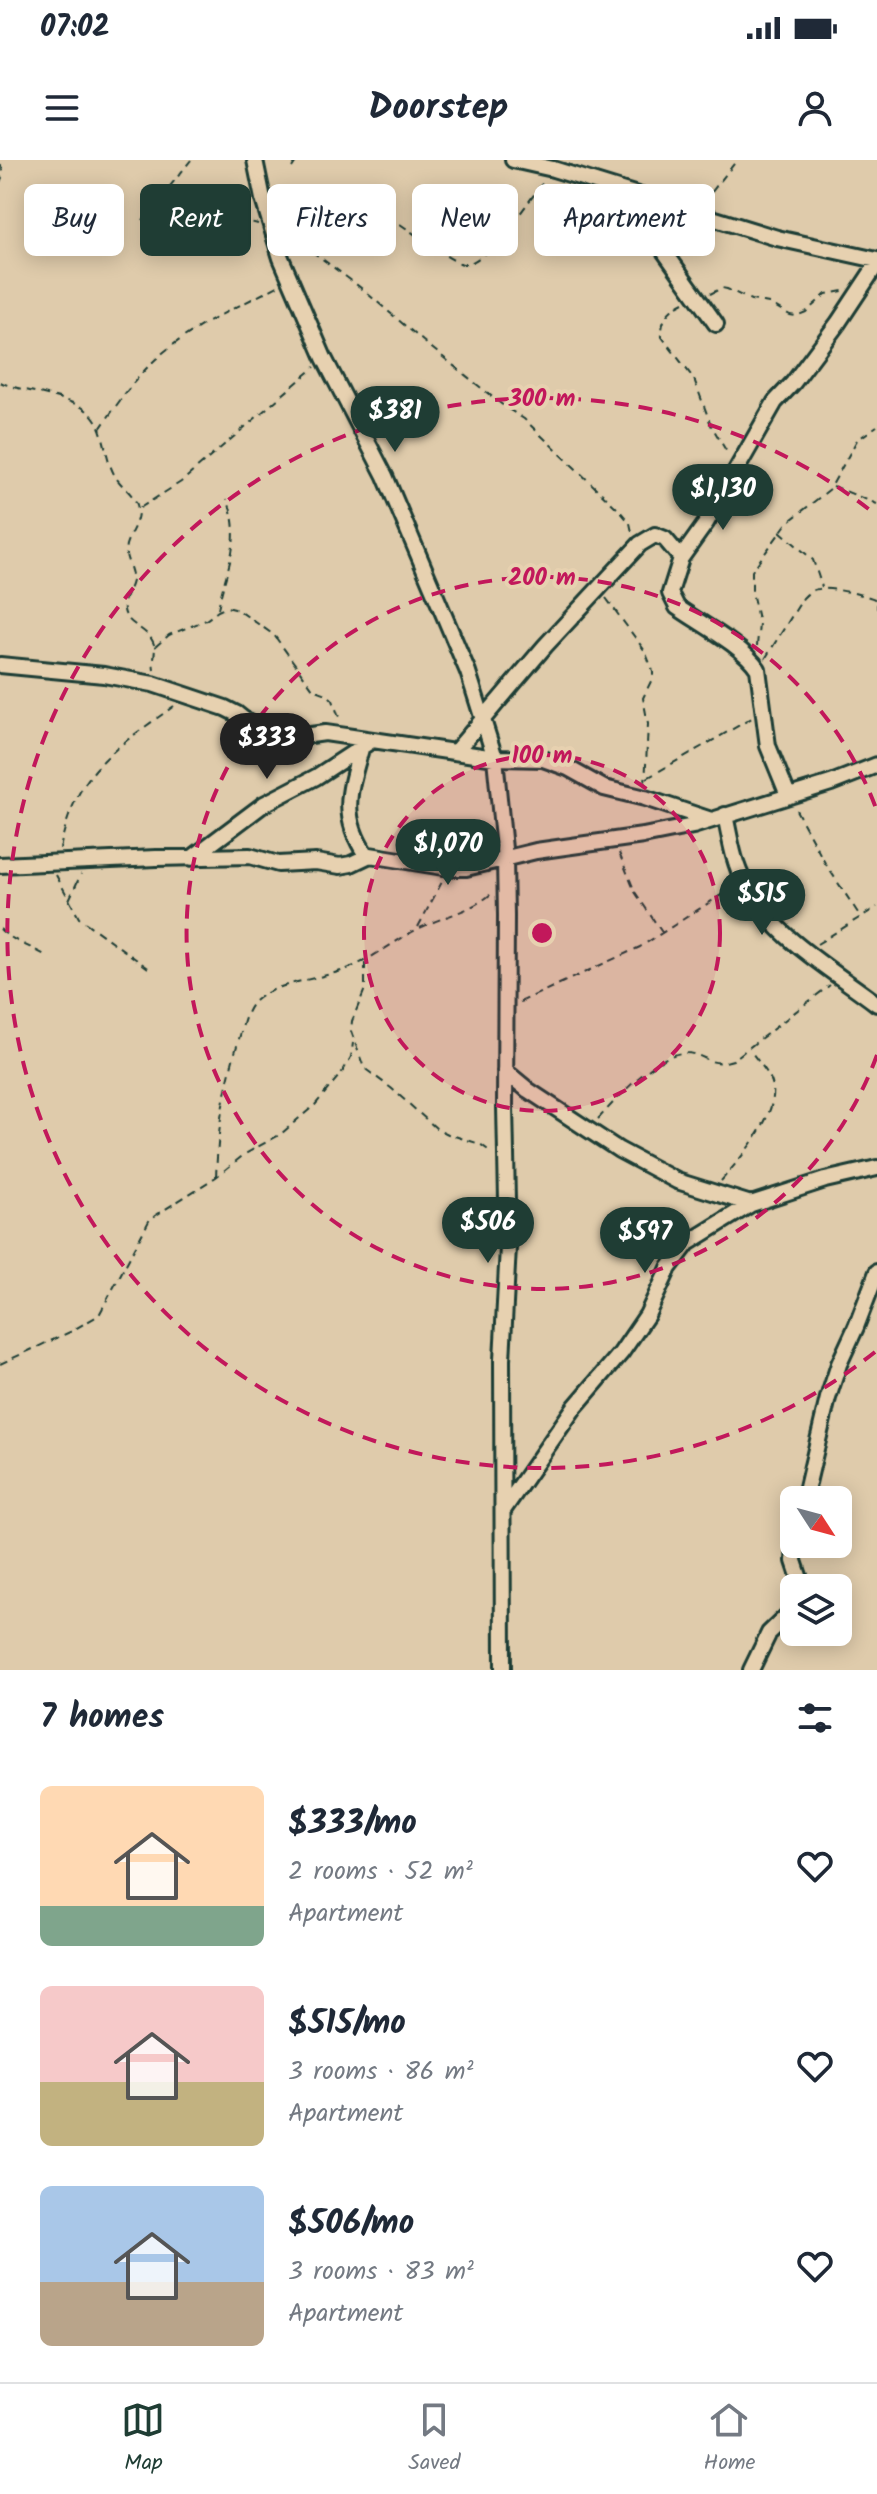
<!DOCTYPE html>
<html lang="en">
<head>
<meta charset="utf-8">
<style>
  :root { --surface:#fff; --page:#f6f6f7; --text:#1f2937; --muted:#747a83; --line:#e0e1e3; --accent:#1f3d34 }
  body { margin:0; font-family:Kalam,sans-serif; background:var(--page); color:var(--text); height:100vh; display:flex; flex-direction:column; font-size:30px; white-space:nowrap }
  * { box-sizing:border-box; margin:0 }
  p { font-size:26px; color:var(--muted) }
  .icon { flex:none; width:44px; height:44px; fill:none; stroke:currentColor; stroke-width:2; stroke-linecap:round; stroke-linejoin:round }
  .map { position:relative; height:1510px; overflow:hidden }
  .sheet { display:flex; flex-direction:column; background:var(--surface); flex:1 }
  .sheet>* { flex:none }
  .hud { position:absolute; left:24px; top:24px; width:830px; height:72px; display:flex; gap:16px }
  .needle { width:52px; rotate:126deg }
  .fabs { position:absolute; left:780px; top:1326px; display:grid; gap:16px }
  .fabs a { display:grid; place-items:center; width:72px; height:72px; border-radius:12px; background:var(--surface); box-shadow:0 4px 20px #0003; font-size:40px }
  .price { position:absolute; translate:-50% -68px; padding:0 18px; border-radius:28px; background:var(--accent); color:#fff; font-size:26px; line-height:52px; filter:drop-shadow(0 2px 4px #0008) }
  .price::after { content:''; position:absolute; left:50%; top:48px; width:24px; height:18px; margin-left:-12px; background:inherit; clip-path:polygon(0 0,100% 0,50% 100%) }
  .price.active { background:#222; color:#fff }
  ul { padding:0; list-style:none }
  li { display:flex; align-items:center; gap:24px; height:200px; padding:0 40px }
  li span { display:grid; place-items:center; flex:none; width:224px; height:160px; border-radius:12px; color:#555 }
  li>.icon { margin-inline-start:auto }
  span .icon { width:96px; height:96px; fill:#fffc; stroke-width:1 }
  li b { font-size:34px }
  h2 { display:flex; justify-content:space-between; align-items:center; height:96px; padding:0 40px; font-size:34px }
  .chip { padding:0 28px; border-radius:12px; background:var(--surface); box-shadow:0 4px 20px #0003; font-size:28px; line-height:72px }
  .chip.active { background:var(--accent); color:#fff }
  .status { display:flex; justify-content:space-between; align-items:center; height:56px; padding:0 40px; background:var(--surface); direction:ltr }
  .status svg { height:22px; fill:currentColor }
  header { display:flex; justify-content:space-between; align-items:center; height:104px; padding:0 40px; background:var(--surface); font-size:36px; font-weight:700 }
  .tabs { display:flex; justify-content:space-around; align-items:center; height:112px; border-top:2px solid var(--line); background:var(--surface); font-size:22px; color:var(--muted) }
  .tabs a { display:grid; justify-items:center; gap:4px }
  .tabs .active { color:var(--accent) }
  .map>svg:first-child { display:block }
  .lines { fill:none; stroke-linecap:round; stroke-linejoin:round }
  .minor-casing { stroke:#1f3d34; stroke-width:20 }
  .path { stroke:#1f3d34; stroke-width:2; stroke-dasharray:8 6; stroke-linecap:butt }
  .minor { stroke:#e7d1b0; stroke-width:14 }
  .ring { fill:none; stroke:#c2185b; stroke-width:4; stroke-dasharray:14 10 }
  .centre { fill:#c2185b; stroke:#e7d1b0; stroke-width:4 }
  .ring-label { font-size:24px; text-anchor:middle; font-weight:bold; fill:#c2185b; stroke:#e7d1b0; stroke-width:8; stroke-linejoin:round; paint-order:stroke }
</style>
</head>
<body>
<div class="status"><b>07:02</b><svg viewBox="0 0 49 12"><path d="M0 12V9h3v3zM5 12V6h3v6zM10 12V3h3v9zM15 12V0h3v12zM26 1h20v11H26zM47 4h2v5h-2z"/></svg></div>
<header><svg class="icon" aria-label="menu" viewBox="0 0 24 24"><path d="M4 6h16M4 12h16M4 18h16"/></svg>Doorstep<svg class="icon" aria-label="person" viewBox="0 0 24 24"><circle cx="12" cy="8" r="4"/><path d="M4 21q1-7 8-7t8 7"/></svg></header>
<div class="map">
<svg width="877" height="1510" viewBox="0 0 877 1510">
  <rect width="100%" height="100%" fill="#dfcbab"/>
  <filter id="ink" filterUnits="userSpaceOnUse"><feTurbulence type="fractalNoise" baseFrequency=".0125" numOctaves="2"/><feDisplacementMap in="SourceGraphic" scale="16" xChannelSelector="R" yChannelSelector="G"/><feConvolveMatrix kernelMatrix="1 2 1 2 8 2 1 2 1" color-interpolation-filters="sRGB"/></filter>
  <g filter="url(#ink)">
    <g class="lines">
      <g class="minor-casing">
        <path id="minor" d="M 255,0 L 263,39 L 281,98 L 324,198 L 385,316 L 468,512 L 495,598 L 505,699 L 506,756 L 505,947 L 508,1087 L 502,1200 L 503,1510
          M 513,0 L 553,9 L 777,78 L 877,100
          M 646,38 L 664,91 L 716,164
          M 0,505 L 104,515 L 153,524 L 225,548 L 237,554 L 266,577 L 275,580 L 325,573 L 495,598 L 543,599 L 568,608 L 604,628 L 645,638 L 711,660
          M 361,589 C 349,631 340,656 366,695
          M 455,592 L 545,486 L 640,384 L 655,375 L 665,379 L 681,398
          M 788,635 L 768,586 L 758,509 C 742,485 701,464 677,447 L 670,433 L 681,398 L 706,363 L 775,242 L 793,223 L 838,163 L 877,104
          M 725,655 C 730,677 733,702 744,722 C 771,776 830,808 877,844
          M 192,698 L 264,644 L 316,617 L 371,581
          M 0,705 L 156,698 L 250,696 L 278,704 L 316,702 L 340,706 L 351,704 L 370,695 L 449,708 L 466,708 L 536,691 L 643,676 L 693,666 L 831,623 L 877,605
          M 505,911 L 528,930 L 619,990 L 677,1021 L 751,1044
          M 804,1340 L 828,1238 L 839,1204 L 856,1167 L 877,1112
          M 504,1349 L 574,1248 L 621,1193 L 647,1155 L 669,1108 L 688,1083 L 751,1044 L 825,1020 L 877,1008
          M 795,1384 L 794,1401 L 803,1428
          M 751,1510 L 769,1473 L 794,1449"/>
      </g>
      <path class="path" d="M 0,4 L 4,13 L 0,22
        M 292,8 L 297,0
        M 163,37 L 178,43 L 201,68 C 211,66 216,54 225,49 L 246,61 L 258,64
        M 703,43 L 737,0
        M 143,60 L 191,0
        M 400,64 C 414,73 449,101 463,104 C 485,107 531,38 544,21
        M 289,74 L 361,128 L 423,181 L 505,247 L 524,259 L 619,350 L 630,363 L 632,372
        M 710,134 L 722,128 L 727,129 L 751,140 L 769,143 L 790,155 L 796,156 L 806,152 L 826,134 L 843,131
        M 684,142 C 668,150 661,159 662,177 L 694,219 L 711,265 L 728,294
        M 0,222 C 26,234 79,235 95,259 C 106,276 105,299 115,316 C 122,328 138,336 138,351 C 138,364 129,374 126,385 C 123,398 134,409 132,421 C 130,431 122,439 124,450 C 126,464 145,468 152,480 C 158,490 152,499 154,510
        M 100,269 C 120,240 140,210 169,188 C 202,162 241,145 278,126
        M 833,326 L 877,344
        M 140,348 L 181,322 L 315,207
        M 780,371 L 813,400 L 822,427
        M 606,438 L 645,491 L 653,511 L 653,517 L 643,538 L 648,564 L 645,625
        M 877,441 L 877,449
        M 218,449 C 225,409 244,381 227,339
        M 757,486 L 759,464 L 752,432 L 752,411 L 787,363 L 830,329 L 857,280 L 877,266
        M 155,487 L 169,475 L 206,460 L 218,451 L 227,447 L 238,450 L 274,475 L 313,529 L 327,534 L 333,540 L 338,555 L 342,561
        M 765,499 L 803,438 C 808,433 812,429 819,429 C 830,427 867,435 877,440
        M 647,618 L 752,558
        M 796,650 L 825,703 L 860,756
        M 60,689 C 76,610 112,591 174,546
        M 619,693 L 635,732 L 663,774
        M 56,715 L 79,758 L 151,810
        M 69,740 L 81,714
        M 418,767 L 443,720
        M 0,769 C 10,780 34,788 48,797
        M 817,784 L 877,747
        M 365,803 L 365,829 L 352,861 L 351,871 L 364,908 L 391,928 L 436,968 L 448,974 L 480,984 L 491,992
        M 520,842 L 640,787 L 732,728
        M 598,959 C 616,940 658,891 686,893 C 707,894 708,908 733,900 L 830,825
        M 216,1017 C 218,966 224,928 239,879 C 243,866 245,850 256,840 C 277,822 321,819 347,809 C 372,799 393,782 416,770 C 442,756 471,752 492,733
        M 721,1021 C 739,1000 777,957 773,928 C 772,915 757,901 750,890
        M 0,1204 L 70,1172 L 99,1155 L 150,1059 L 216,1017 L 245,994 L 281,974 L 297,960 L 315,945 L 343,911 L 351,897 L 353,883"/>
      <use href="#minor" class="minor"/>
    </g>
  </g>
  <circle cx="542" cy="773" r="178" fill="#c2185b" fill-opacity=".12"/>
  <g class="ring">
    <circle cx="542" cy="773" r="178"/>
    <path d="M877 895A356 356 0 1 1 877 651"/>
    <path d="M875 1192A535 535 0 1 1 875 354"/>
  </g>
  <circle cx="542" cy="773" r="12" class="centre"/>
  <g class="ring-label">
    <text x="542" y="246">300 m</text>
    <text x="542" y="425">200 m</text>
    <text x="542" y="603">100 m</text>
  </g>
</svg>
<div class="fabs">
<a><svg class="needle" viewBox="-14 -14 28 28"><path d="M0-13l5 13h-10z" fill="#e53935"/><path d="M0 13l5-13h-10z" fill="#747a83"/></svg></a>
<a><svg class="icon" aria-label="layers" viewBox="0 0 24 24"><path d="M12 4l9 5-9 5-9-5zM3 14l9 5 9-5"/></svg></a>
</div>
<b class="price" style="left:395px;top:294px">$381</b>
<b class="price" style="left:723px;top:372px">$1,130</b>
<b class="price active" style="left:267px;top:621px">$333</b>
<b class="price" style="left:448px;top:727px">$1,070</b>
<b class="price" style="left:762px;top:777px">$515</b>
<b class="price" style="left:488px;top:1105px">$506</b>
<b class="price" style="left:645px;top:1115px">$597</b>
<div class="hud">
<a class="chip">Buy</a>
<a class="chip active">Rent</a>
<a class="chip">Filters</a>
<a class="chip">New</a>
<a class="chip">Apartment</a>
</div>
</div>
<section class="sheet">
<h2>7 homes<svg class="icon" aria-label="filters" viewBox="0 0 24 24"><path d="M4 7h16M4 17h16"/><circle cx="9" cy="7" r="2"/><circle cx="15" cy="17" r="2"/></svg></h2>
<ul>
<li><span style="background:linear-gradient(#ffd9b3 75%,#7fa58c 0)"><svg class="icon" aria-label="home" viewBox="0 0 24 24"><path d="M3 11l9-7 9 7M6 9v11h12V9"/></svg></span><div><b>$333/mo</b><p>2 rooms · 52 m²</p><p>Apartment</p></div><svg class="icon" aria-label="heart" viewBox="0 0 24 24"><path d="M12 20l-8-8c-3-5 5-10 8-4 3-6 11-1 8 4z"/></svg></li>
<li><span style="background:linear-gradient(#f6c9c9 60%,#c2b280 0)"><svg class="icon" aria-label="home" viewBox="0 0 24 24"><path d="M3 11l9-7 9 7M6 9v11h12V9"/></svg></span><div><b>$515/mo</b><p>3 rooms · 86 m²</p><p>Apartment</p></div><svg class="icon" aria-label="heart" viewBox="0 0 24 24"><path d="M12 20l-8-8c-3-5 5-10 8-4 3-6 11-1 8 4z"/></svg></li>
<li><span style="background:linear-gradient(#a9c7e8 60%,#b9a48a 0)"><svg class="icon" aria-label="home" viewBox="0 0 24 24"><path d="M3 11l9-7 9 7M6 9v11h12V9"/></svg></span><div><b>$506/mo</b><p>3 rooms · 83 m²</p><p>Apartment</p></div><svg class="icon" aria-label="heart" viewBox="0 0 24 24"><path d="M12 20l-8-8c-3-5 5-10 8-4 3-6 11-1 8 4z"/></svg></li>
</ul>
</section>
<nav class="tabs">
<a class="active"><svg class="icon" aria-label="map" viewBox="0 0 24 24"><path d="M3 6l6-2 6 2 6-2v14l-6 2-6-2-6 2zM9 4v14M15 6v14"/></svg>Map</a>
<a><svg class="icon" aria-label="saved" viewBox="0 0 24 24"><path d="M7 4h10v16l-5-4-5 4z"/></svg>Saved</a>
<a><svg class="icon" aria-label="home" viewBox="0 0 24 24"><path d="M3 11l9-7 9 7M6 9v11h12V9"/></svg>Home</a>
</nav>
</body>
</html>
